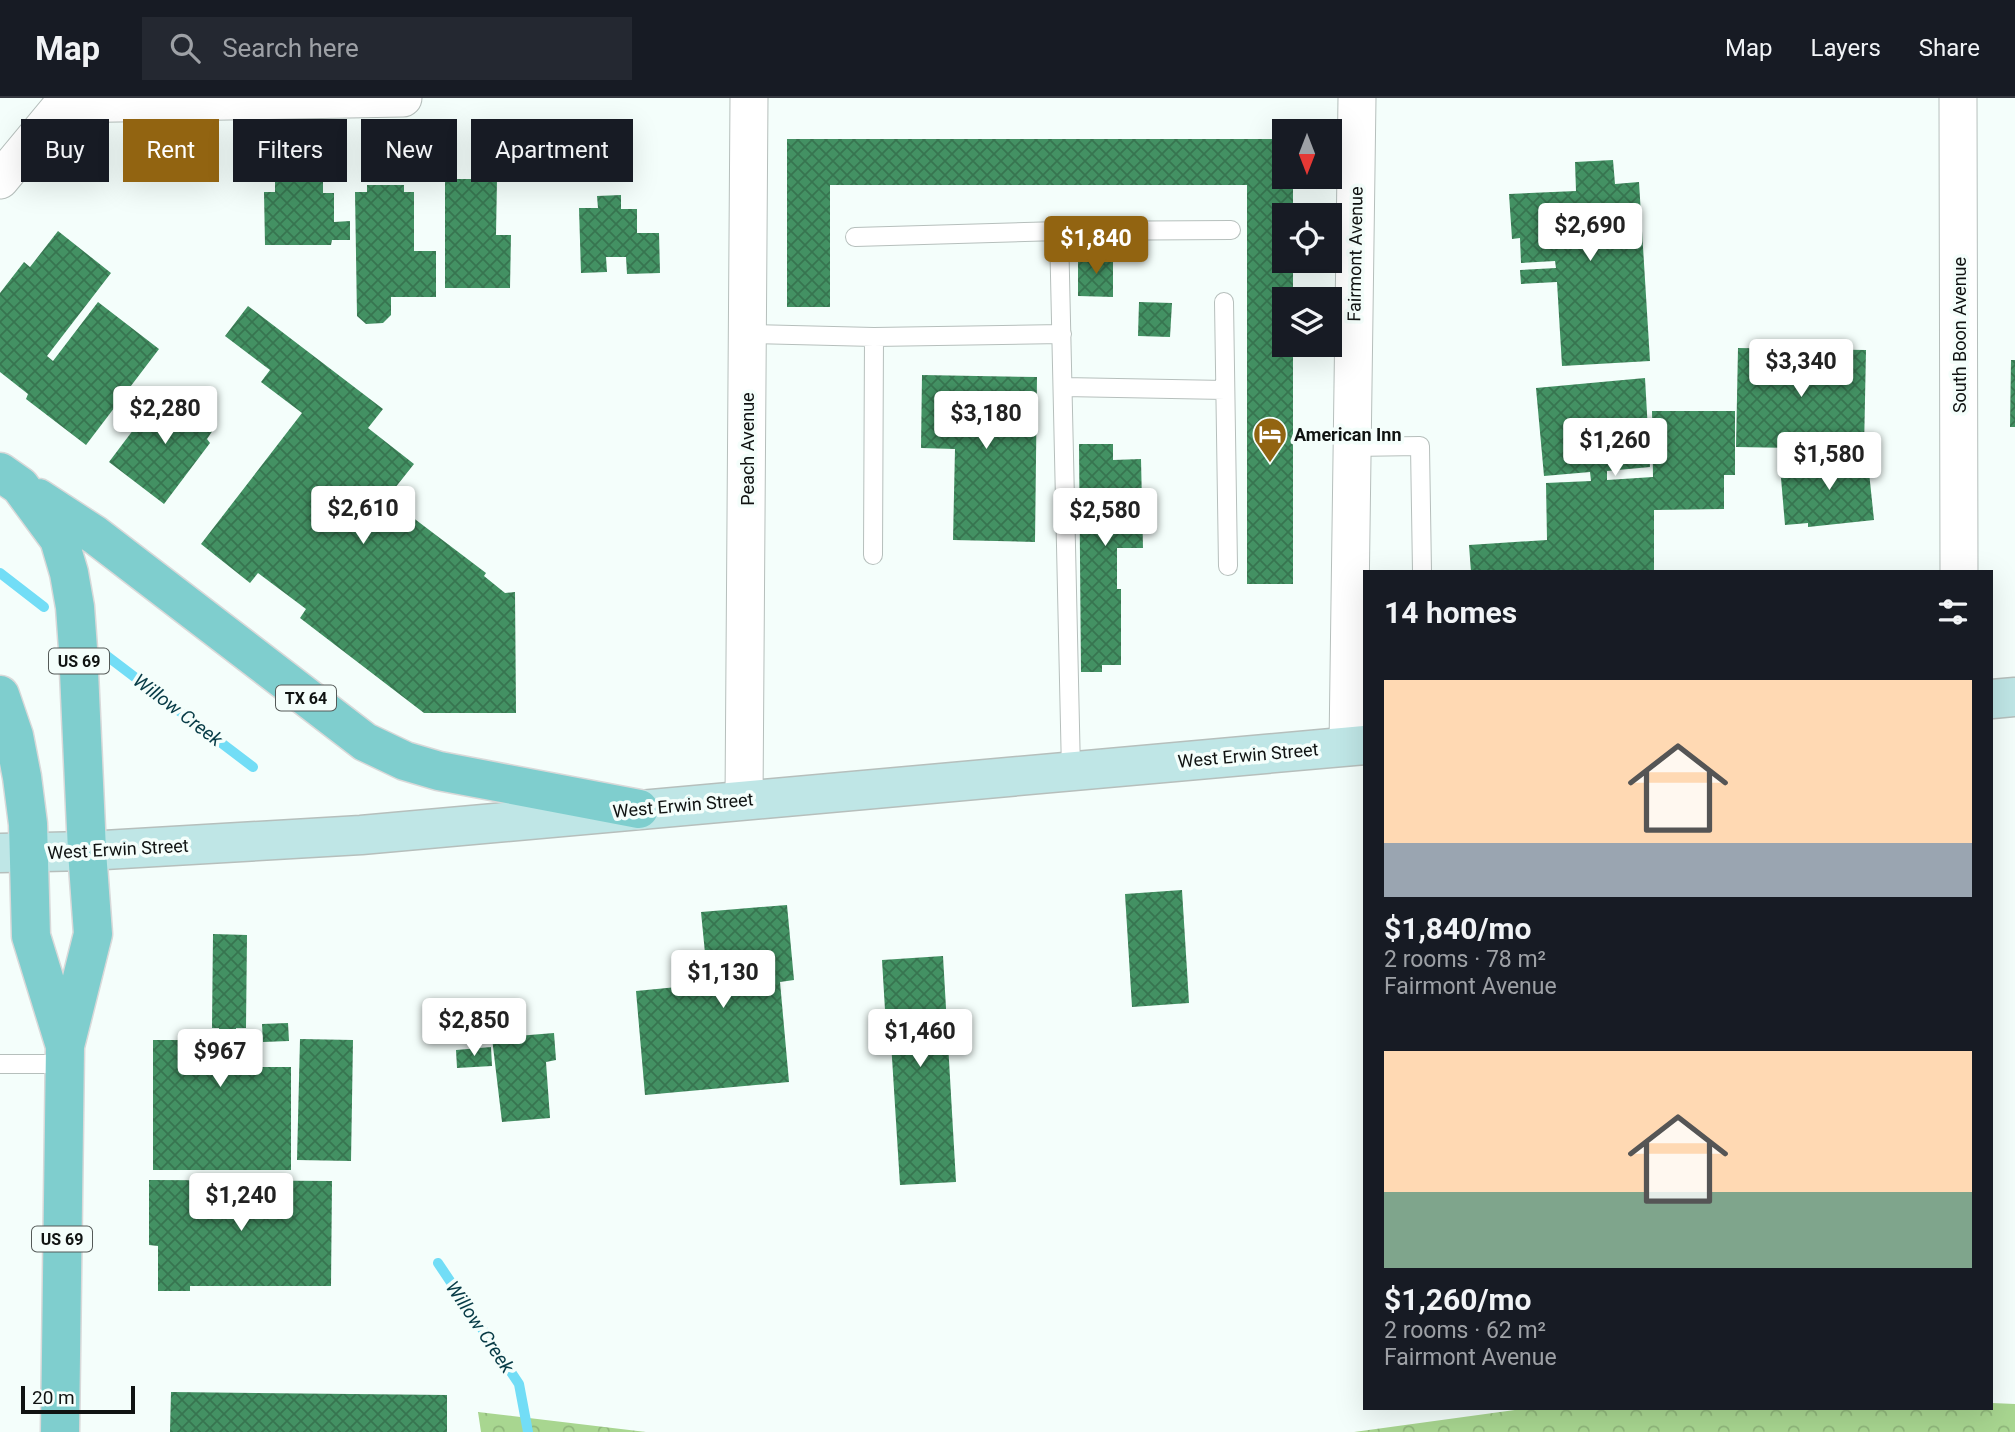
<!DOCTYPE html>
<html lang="en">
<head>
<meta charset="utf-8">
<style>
  :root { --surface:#171b24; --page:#242831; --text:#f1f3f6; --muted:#9ea1a6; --line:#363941; --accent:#926411 }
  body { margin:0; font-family:Roboto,sans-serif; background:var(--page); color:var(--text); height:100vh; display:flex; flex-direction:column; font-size:26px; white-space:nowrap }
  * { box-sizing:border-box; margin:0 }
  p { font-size:23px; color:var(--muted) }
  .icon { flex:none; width:38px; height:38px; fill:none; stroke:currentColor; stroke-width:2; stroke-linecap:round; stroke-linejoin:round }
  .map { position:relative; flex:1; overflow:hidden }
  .sheet { position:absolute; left:1363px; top:472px; width:630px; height:840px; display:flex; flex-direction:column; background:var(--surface); border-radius:0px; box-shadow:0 7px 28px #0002 }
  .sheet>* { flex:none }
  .top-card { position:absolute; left:21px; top:21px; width:665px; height:63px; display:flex; gap:14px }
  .needle { width:46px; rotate:180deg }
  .buttons { position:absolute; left:1272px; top:21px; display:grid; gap:14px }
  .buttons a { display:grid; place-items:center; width:70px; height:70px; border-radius:0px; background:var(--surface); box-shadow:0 7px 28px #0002; font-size:35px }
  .scale { position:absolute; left:21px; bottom:18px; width:114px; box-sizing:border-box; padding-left:7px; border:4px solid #101312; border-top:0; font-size:19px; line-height:24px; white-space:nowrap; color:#101312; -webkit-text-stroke:5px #f4fefb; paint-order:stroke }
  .price { position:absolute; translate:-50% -60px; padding:0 16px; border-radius:7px; background:#fff; color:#222; font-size:23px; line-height:46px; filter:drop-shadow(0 2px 4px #0008) }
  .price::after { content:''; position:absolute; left:50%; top:42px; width:21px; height:16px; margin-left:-10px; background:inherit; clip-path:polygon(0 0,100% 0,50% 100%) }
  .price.selected { background:var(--accent); color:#fff }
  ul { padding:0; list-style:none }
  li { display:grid; align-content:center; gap:14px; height:371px; padding:0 21px }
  li span { display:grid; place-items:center; height:217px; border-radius:0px; color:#555 }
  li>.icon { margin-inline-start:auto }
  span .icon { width:126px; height:126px; fill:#fffc; stroke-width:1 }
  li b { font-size:30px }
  h2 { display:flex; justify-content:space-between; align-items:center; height:84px; padding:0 21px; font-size:30px }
  .chip { padding:0 24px; border-radius:0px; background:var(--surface); box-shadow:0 7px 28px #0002; font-size:24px; line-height:63px }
  .chip.selected { background:var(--accent); color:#fff }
  header { display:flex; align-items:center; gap:42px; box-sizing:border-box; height:98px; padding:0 35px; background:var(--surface); border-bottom:2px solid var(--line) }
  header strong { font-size:33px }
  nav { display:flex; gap:38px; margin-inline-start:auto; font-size:24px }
  .search { width:490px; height:63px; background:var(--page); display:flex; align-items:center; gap:18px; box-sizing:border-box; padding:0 24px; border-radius:0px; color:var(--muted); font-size:26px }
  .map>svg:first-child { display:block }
  .forest { fill:url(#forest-crowns) }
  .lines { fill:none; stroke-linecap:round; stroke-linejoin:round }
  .stream { stroke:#72ddf6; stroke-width:10 }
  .building { fill:url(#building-cross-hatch) }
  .service-casing { stroke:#b6bfbc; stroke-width:20 }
  .minor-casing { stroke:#b6bfbc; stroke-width:39 }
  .secondary-casing { stroke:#b6bfbc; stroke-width:41 }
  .primary-casing { stroke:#d9d9d9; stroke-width:41 }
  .service { stroke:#fff; stroke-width:18 }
  .minor { stroke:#fff; stroke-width:37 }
  .secondary { stroke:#bfe6e6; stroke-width:38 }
  .primary { stroke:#7fcece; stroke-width:38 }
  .labels { text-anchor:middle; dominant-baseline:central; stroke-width:7; stroke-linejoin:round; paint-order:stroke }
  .shield { fill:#f4fefb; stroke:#545a58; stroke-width:2 }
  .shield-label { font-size:16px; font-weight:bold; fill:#101312 }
  .street-label { font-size:18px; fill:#101312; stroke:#f4fefb }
  .poi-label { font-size:18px; font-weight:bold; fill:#101312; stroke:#f4fefb; text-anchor:start }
  .water-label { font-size:19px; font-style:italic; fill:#073b46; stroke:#f4fefb }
</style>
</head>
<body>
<header>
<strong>Map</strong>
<div class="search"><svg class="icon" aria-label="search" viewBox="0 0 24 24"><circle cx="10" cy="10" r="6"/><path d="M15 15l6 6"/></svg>Search here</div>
<nav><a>Map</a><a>Layers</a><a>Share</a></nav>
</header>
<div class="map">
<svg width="2015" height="1334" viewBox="0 0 2015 1334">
  <defs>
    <pattern id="forest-crowns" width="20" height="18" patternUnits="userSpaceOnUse" patternTransform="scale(1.75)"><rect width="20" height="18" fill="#a8d690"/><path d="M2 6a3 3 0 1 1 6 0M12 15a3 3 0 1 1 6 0" fill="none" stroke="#90b77b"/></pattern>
    <pattern id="building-cross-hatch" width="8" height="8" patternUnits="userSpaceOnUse" patternTransform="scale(1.75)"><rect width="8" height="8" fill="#439163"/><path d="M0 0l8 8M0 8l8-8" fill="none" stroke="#377550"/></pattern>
  </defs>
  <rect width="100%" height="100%" fill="#f4fefb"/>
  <path class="forest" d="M 1992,1305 L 2015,1306 L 2015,1334 L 1354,1334 L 1522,1311 L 1992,1311 Z
    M 478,1314 L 646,1334 L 481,1334 Z"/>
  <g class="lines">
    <path class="stream" d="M 0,475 L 44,509
      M 103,555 L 253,669
      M 438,1165 L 519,1286 L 528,1334"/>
  </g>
  <path class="building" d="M 787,41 L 1284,41 L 1284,79 L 1293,79 L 1293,117 L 1284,117 L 1284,163 L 1293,163 L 1293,201 L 1284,201 L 1284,247 L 1293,247 L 1293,486 L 1247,486 L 1247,87 L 830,87 L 830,209 L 787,209 Z
    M 1613,62 L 1615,86 L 1639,84 L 1650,263 L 1562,268 L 1557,184 L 1521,186 L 1520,172 L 1556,170 L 1555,163 L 1521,165 L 1520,140 L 1512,141 L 1509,96 L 1576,93 L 1575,64 Z
    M 445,81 L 497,81 L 496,137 L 511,137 L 510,190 L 445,190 Z
    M 275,84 L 323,84 L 323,95 L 334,95 L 334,124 L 350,123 L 350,142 L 332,142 L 331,147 L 265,147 L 264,94 L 275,94 Z
    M 367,87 L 404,87 L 404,94 L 414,94 L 414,153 L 436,153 L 436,199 L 391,199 L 391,217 L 383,225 L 366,226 L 357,218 L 355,94 L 367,94 Z
    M 621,97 L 621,111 L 637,111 L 637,135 L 659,135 L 660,175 L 627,176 L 626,159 L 606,159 L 607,174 L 581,175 L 579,110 L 598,110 L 597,98 Z
    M 58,133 L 111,175 L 47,258 L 53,263 L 98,204 L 159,251 L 86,347 L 26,301 L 28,296 L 0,274 L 0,195 L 24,164 L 30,169 Z
    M 1078,158 L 1113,158 L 1113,199 L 1078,198 Z
    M 1139,204 L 1172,205 L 1170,239 L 1138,238 Z
    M 248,208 L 383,311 L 368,330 L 414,366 L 387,400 L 486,475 L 484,478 L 505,495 L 515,494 L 516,615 L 424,615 L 300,520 L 306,511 L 258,475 L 250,485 L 201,446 L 302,315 L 261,284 L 270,272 L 225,238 Z
    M 1738,250 L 1866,252 L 1864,351 L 1736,349 Z
    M 2011,262 L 2015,262 L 2015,329 L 2010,329 Z
    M 922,277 L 1037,279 L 1035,444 L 953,442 L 955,351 L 921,350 Z
    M 1645,280 L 1650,369 L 1607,373 L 1607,382 L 1653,379 L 1652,313 L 1735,313 L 1735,377 L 1724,377 L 1724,411 L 1654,412 L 1654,474 L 1471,474 L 1469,447 L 1547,442 L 1546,385 L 1591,383 L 1590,374 L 1544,378 L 1536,290 Z
    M 171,292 L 217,326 L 207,341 L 210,345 L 164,406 L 109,364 L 155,303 L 160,307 Z
    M 1079,346 L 1113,346 L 1113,362 L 1141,361 L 1143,450 L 1117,450 L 1117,491 L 1121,491 L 1121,567 L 1102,567 L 1102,574 L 1081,574 Z
    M 1867,355 L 1874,422 L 1808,429 L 1808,425 L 1785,427 L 1781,380 L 1802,378 L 1800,362 Z
    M 1182,792 L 1189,905 L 1132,909 L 1125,796 Z
    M 787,807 L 794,882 L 780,884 L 789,984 L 645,997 L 636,893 L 708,886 L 701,814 Z
    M 213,836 L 247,837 L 246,930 L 236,930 L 236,942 L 227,942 L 227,969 L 291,969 L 291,1072 L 153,1072 L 153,942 L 220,942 L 219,930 L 212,930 Z
    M 943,858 L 956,1084 L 900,1087 L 890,928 L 886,928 L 882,862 Z
    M 288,925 L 289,943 L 263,944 L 262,926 Z
    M 554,935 L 556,962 L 546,964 L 550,1020 L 502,1024 L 492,940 Z
    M 300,941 L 353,942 L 351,1063 L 297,1062 Z
    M 491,949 L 492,968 L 457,970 L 456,952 Z
    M 149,1082 L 332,1083 L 331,1188 L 190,1188 L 190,1193 L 158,1193 L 158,1148 L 149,1147 Z
    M 171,1294 L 447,1297 L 447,1334 L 170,1334 Z"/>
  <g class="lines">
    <g class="service-casing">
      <path id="service" d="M 1059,133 L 1071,673
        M 855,139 L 1059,133 L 1231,132
        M 1224,204 L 1228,468
        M 747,236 L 874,239
        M 1064,289 L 1225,292
        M 1352,349 L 1420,348 L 1422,474
        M 873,457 L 874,239 L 1062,236
        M 0,966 L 64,966"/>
    </g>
    <g class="minor-casing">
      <path id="minor" d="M 1958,0 L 1959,474
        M 63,6 L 403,0
        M 0,82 L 63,6 L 63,0
        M 1348,648 L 1357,0
        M 744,702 L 749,0"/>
    </g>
    <g class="secondary-casing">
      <path id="secondary" d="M 1992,601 L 2015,599
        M 0,755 L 87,753 L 361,737 L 1365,647"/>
    </g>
    <g class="primary-casing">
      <path id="primary" d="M 0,374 L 20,388 L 59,441 L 69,475 L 75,509 L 78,551 L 87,753 L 93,836 L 65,948 L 60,1334
        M 38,400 L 95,437 L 365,644 L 405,663 L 439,673 L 639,711
        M 0,597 L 14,638 L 22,679 L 28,726 L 31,838 L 65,948"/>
    </g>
    <use href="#service" class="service"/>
    <use href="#minor" class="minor"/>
    <use href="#secondary" class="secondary"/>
    <use href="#primary" class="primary"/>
  </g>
  <defs>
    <g id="hotel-pin" transform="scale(1.75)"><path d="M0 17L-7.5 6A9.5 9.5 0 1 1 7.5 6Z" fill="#926411" stroke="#f4fefb"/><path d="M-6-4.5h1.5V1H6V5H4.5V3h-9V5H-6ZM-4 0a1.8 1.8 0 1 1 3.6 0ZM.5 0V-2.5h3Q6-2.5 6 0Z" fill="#fff"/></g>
  </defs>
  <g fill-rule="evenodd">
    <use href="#hotel-pin" x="1270" y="336"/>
  </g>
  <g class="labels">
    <g class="shield">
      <rect x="49" y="550.5" width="60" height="25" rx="5"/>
      <rect x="276" y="587.5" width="60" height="25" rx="5"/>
      <rect x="32" y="1128.5" width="60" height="25" rx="5"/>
    </g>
    <g class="shield-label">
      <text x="79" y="563">US 69</text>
      <text x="306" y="600">TX 64</text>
      <text x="62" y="1141">US 69</text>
    </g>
    <g class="street-label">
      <text transform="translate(1355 156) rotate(-89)">Fairmont Avenue</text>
      <text transform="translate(1959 237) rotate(-90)">South Boon Avenue</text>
      <text transform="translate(747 351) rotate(-90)">Peach Avenue</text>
      <text transform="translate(1248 657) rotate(-5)">West Erwin Street</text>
      <text transform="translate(683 707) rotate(-5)">West Erwin Street</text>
      <text transform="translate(118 751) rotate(-3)">West Erwin Street</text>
    </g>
    <g class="poi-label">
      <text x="1294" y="336">American Inn</text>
    </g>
    <g class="water-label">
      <text transform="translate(178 612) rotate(37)">Willow Creek</text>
      <text transform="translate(480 1229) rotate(56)">Willow Creek</text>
    </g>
  </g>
</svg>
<div class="buttons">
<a><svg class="needle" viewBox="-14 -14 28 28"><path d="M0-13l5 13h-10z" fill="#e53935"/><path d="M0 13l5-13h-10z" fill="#9ea1a6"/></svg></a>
<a><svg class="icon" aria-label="locate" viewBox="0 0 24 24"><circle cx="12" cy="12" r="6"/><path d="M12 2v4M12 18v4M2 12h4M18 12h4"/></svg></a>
<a><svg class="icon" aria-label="layers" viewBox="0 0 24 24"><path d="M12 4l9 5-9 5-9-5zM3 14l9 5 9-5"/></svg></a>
</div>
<div class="scale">20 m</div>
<b class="price" style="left:1590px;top:165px">$2,690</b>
<b class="price selected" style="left:1096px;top:178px">$1,840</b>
<b class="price" style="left:1801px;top:301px">$3,340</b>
<b class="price" style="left:165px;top:348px">$2,280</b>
<b class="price" style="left:986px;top:353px">$3,180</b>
<b class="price" style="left:1615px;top:380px">$1,260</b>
<b class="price" style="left:1829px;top:394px">$1,580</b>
<b class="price" style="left:363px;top:448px">$2,610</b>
<b class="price" style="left:1105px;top:450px">$2,580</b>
<b class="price" style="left:723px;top:912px">$1,130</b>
<b class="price" style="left:474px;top:960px">$2,850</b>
<b class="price" style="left:920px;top:971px">$1,460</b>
<b class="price" style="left:220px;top:991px">$967</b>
<b class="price" style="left:241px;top:1135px">$1,240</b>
<div class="top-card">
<a class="chip">Buy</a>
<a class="chip selected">Rent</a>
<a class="chip">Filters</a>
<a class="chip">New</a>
<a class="chip">Apartment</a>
</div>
<section class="sheet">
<h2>14 homes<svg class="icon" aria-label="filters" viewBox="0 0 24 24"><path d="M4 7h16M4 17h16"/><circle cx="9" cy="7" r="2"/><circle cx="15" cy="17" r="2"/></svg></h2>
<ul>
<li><span style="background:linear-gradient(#ffd9b3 75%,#9aa5b1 0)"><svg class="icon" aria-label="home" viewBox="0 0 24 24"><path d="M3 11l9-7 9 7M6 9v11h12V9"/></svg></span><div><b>$1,840/mo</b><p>2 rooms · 78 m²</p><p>Fairmont Avenue</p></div></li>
<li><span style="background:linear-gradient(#ffd9b3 65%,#7fa58c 0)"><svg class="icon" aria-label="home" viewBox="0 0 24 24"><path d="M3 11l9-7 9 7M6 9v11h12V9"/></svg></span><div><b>$1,260/mo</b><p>2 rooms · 62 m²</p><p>Fairmont Avenue</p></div></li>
</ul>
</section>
</div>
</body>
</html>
